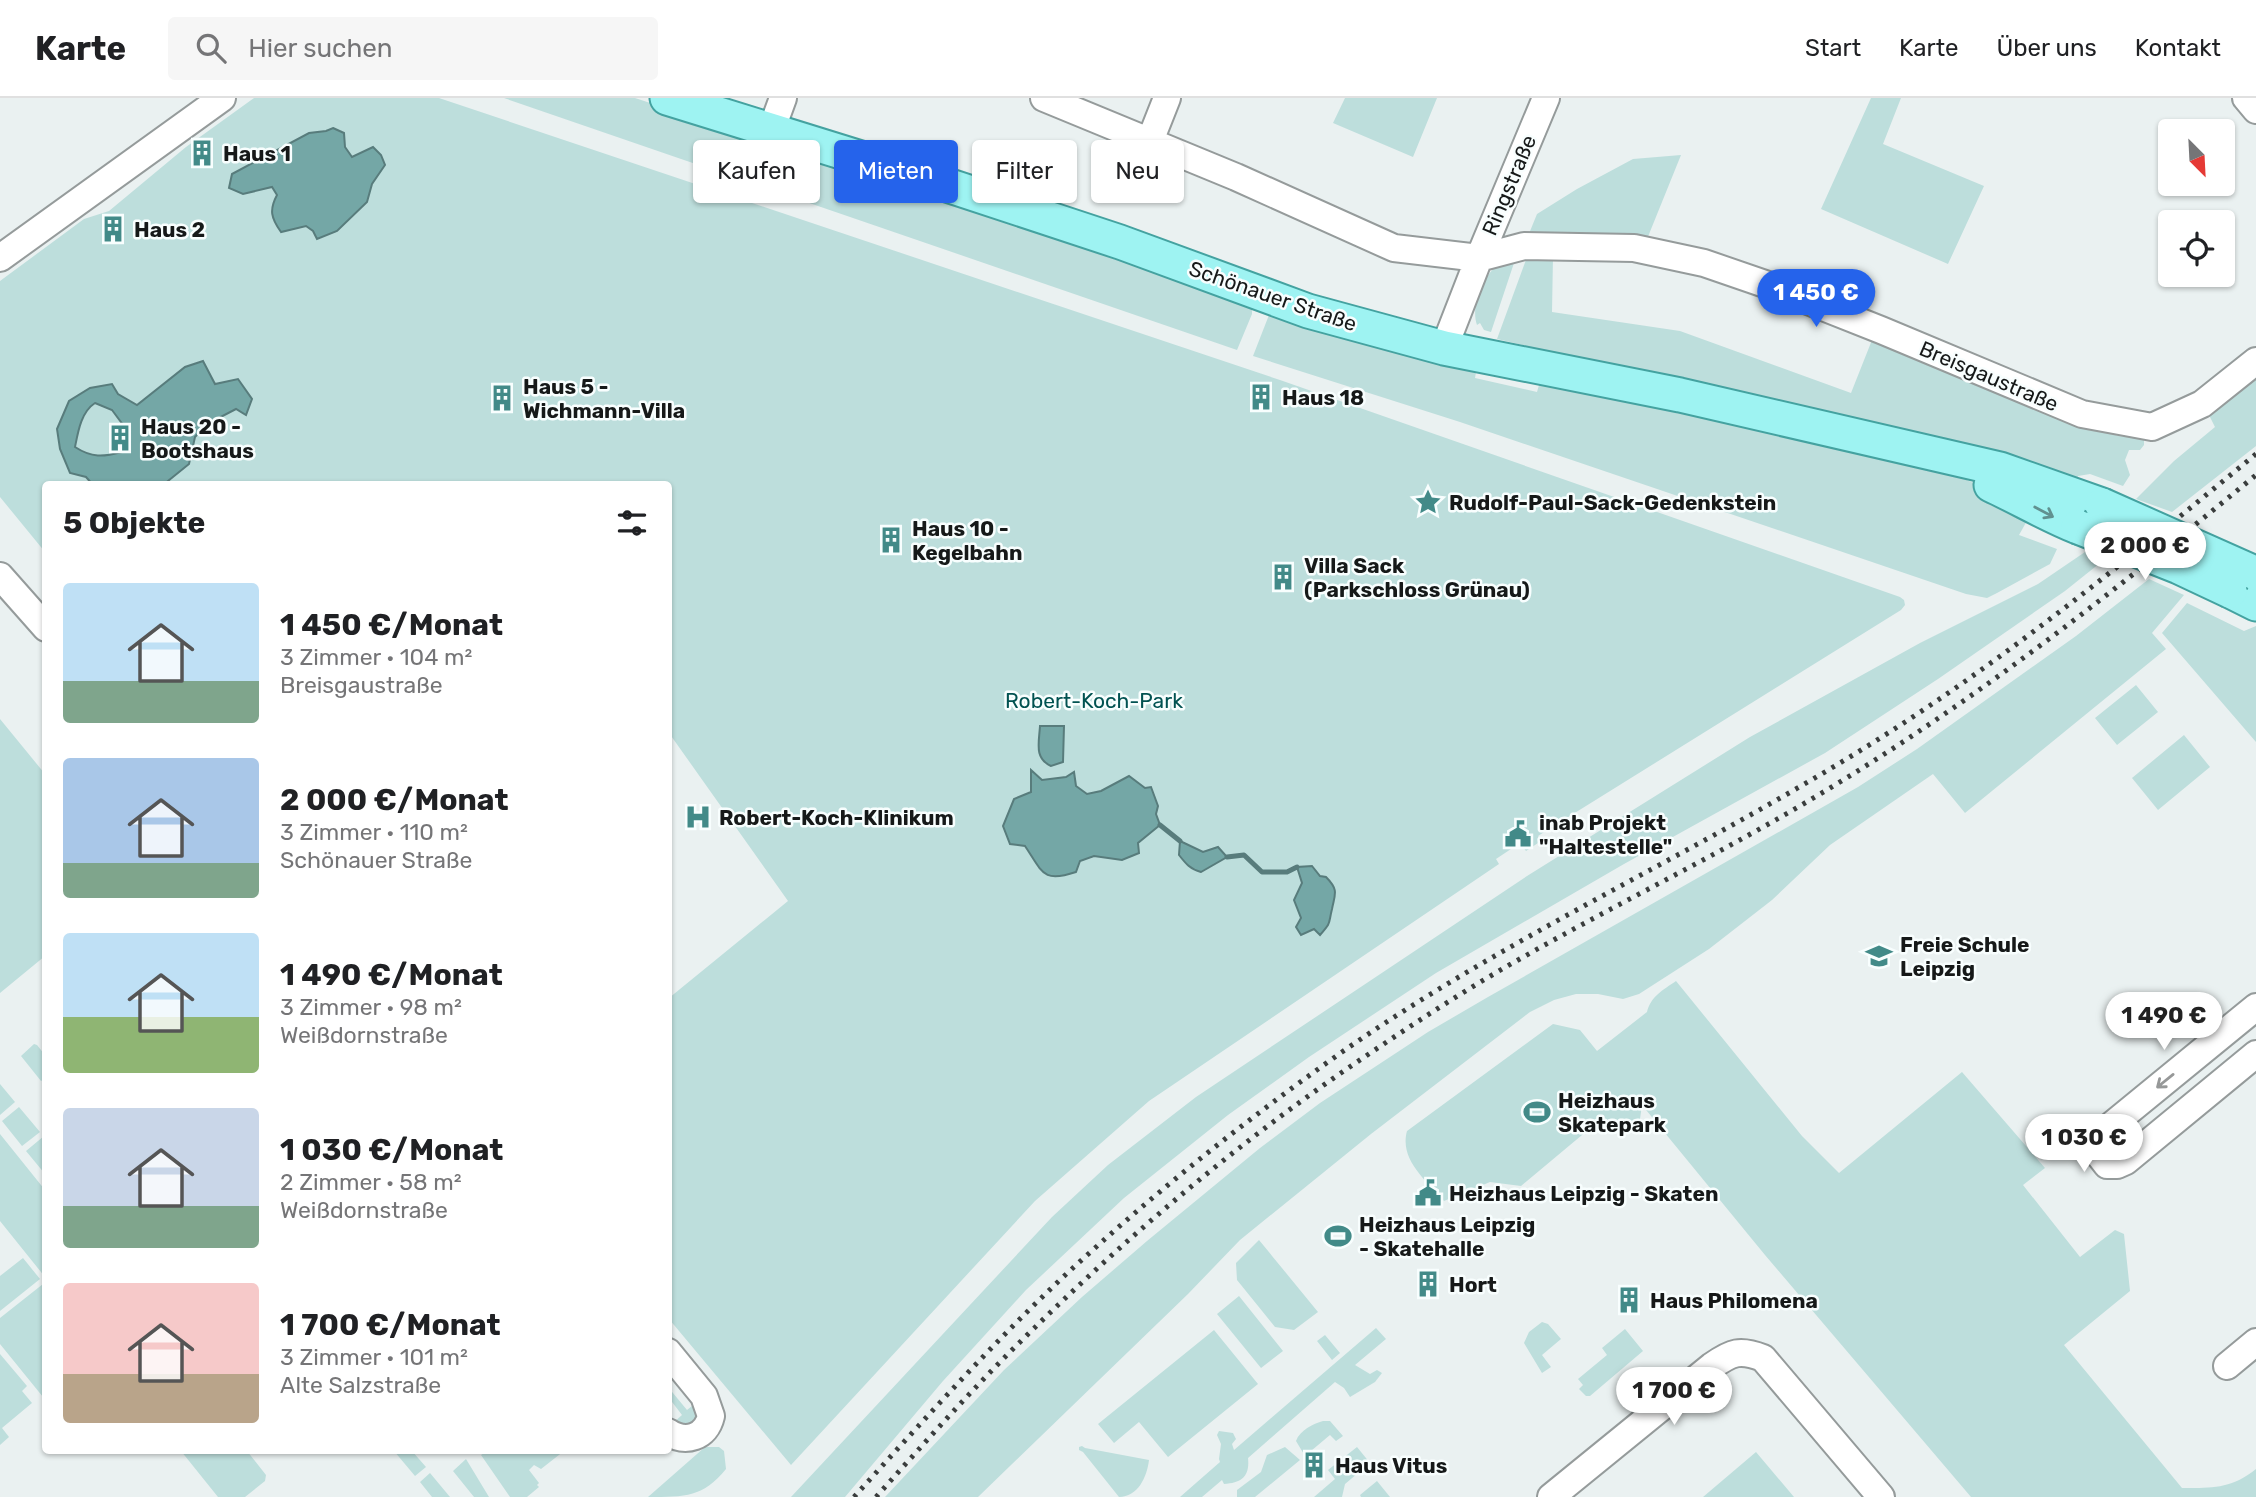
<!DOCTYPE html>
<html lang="de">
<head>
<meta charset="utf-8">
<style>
  :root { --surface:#fff; --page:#f6f6f6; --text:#202124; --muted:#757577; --line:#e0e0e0; --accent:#2563eb }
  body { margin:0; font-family:Rubik,sans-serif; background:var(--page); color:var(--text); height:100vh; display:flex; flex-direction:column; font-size:26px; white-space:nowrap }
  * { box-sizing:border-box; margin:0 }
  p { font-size:23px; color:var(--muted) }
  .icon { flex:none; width:38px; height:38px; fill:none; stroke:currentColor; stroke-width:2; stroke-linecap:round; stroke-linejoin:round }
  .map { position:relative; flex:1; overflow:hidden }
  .panel { position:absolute; left:42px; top:383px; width:630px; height:973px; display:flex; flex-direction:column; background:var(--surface); border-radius:7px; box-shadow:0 2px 5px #0004 }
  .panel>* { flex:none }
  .hud { position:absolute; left:693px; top:42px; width:665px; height:63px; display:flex; gap:14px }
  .needle { width:46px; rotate:156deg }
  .controls { position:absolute; left:2158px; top:21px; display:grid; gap:14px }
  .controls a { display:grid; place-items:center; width:77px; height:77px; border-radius:7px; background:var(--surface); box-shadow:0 2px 5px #0004; font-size:35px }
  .price { position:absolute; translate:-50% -60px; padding:0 16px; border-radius:24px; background:#fff; color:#222; font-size:23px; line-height:46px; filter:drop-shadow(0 2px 4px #0008) }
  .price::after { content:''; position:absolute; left:50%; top:42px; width:21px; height:16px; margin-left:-10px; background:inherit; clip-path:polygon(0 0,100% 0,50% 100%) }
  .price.on { background:var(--accent); color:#fff }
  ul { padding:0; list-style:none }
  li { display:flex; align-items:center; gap:21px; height:175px; padding:0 21px }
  li span { display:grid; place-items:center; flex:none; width:196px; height:140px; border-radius:7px; color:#555 }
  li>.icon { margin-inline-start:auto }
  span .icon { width:84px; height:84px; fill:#fffc; stroke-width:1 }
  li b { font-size:30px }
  h2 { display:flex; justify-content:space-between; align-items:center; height:84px; padding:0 21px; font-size:30px }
  .chip { padding:0 24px; border-radius:7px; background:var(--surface); box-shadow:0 2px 5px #0004; font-size:24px; line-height:63px }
  .chip.on { background:var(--accent); color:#fff }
  header { display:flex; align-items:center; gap:42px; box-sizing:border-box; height:98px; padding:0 35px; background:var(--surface); border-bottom:2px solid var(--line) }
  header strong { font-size:33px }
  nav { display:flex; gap:38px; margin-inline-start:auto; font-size:24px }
  .search { width:490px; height:63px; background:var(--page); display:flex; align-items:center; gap:18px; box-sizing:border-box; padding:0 24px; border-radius:7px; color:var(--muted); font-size:26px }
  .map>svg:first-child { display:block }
  .green { fill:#bddedc }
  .water { fill:#74a7a6; stroke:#587c7c; stroke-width:2; fill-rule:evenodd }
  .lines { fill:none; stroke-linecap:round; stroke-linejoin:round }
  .stream { stroke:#587c7c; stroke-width:5 }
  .minor-casing { stroke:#959b9b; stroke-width:30 }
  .major-casing { stroke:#44a2a0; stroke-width:37 }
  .minor { stroke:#fff; stroke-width:26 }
  .major { stroke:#9ef3f2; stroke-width:33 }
  .rail { stroke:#3a3d3d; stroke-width:5; stroke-dasharray:3.5 7; stroke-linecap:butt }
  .major-bridge-casing { stroke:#44a2a0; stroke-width:37; stroke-linecap:butt }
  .major-bridge { stroke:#9ef3f2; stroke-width:33 }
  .oneway { stroke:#619190 }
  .oneway2 { stroke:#969898 }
  .labels { text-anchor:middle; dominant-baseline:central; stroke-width:5; stroke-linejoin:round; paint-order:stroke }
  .poi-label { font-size:21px; font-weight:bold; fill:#161919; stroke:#f8fefe; text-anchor:start }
  .street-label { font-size:21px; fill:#161919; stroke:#f8fefe }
  .park-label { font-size:21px; fill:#015251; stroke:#f8fefe }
</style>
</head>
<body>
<header>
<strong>Karte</strong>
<div class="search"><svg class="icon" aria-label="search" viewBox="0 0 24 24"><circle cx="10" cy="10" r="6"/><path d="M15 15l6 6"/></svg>Hier suchen</div>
<nav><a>Start</a><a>Karte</a><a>Über uns</a><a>Kontakt</a></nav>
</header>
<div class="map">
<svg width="2256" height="1399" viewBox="0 0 2256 1399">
  <rect width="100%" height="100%" fill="#eaf1f1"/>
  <path class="green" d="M 254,0 L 439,0 L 1280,282 L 1900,499 L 1904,502 L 1905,507 L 1901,512 L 1549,731 L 1538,738 L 1541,743 L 1526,753 L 1520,745 L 1496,761 L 1499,766 L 1149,1003 L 1035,1103 L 791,1367 L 669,1221 L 669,900 L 788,803 L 669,635 L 668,387 L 46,387 L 45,454 L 0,399 L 0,183 L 84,121 L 109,113 L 186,49 Z
    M 504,0 L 635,0 L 1065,141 L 1252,210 L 1252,216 L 1237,252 Z
    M 1345,0 L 1437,0 L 1413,59 L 1333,25 Z
    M 1871,0 L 1901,0 L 1883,46 L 1984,88 L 1948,166 L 1821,111 Z
    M 1681,57 L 1643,151 L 1524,148 L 1537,116 L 1577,91 L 1633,61 Z
    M 1553,158 L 1552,214 L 1680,233 L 1851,295 L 1872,242 L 2079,326 L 2119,338 L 2144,341 L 2144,347 L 2140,352 L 2129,352 L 2125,362 L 2130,377 L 2123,388 L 2090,376 L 2078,378 L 2075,388 L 1666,281 L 1497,241 L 1527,159 Z
    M 1516,159 L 1491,234 L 1484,232 L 1480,225 L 1477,227 C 1470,208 1484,176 1500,165 C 1505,161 1511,160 1516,159 Z
    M 1269,217 L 1476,274 L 1475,280 L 1537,294 L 1539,287 L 1737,323 L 1942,371 L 2014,403 L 2013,416 L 2028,421 L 2019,437 L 2057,451 L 2050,466 L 1997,495 L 1987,500 L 1966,496 L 1460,324 L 1253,258 Z
    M 2256,276 L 2256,348 L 2172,414 L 2136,401 L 2174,363 L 2215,329 L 2208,315 Z
    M 2085,454 L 2105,461 L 2065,493 L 1938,581 L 1825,655 L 1624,766 L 1436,875 L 1309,959 L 1228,1017 L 1124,1100 L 1026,1192 L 943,1283 L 845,1399 L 791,1399 L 1052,1119 L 1108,1067 L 1196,999 L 1527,778 L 1750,639 L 1920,545 L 2038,486 Z
    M 2149,481 L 2184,497 L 2152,535 L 2166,551 L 1965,715 L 1933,676 L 1830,747 L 1772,802 L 1709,851 L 1639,896 L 1623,901 L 1598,896 L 1576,896 L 1554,902 L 1530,914 L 1371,1036 L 1240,1142 L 1188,1196 L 978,1399 L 885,1399 L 1004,1272 L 1082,1199 L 1147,1143 L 1260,1050 L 1320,1005 L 1428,934 L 1488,899 L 1858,689 L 1917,651 L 2076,538 Z
    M 2187,505 L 2244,533 L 2256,528 L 2256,644 L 2162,535 Z
    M 2136,587 L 2158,614 L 2117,647 L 2095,620 Z
    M 0,621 L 45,676 L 45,858 L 0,895 Z
    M 2184,637 L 2210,669 L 2158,712 L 2132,680 Z
    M 1676,883 L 1802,1038 L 1839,1075 L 1962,974 L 2045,1070 L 2023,1087 L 2080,1159 L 2115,1132 L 2124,1136 L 2130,1193 L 2064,1247 L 2182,1390 C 2212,1390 2231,1391 2256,1371 L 2256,1399 L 1971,1399 L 1765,1157 L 1642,1007 L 1640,1021 L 1621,1033 L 1588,1032 L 1521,1088 L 1490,1084 L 1444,1103 C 1427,1083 1399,1062 1407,1033 L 1553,926 L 1580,932 L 1597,953 L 1647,914 C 1651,898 1663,892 1676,883 Z
    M 34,946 L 37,947 L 45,957 L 45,981 L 41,983 L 21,958 Z
    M 0,986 L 15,1004 L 0,1017 Z
    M 19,1009 L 40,1034 L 22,1048 L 2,1023 Z
    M 0,1036 L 45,1092 L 45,1179 L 0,1123 Z
    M 44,1038 L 46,1041 L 45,1076 L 26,1053 Z
    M 1259,1142 L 1318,1214 L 1294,1232 L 1275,1229 L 1237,1182 L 1236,1165 Z
    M 23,1160 L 40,1181 L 0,1213 L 0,1178 Z
    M 45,1180 L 46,1298 L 43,1299 L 0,1246 L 0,1220 L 43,1186 Z
    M 1239,1198 L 1283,1253 L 1261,1270 L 1217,1216 Z
    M 1542,1224 L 1548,1226 L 1561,1241 L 1542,1257 L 1551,1269 L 1542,1275 L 1524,1245 L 1529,1234 Z
    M 1376,1230 L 1386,1241 L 1355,1267 L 1370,1276 L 1377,1272 L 1382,1275 L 1375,1284 L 1350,1299 L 1344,1290 L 1335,1284 L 1248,1360 C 1250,1378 1242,1385 1224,1386 L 1222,1382 L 1202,1399 L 1180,1399 L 1220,1364 L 1219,1361 L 1221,1346 L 1217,1337 L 1219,1333 L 1233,1335 L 1236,1341 L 1232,1346 L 1234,1352 Z
    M 1625,1231 L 1643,1253 L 1590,1298 L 1586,1298 L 1579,1291 L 1583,1287 L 1578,1281 L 1607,1257 L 1602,1250 Z
    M 1214,1232 L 1258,1286 L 1168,1359 L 1139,1324 L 1114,1345 L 1098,1326 Z
    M 1325,1237 L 1340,1255 L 1332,1262 L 1317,1243 Z
    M 0,1256 L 27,1288 L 22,1293 L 32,1305 L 2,1330 L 9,1339 L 0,1347 Z
    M 668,1289 L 687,1312 L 697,1304 L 702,1317 L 690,1331 L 673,1325 L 682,1317 L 669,1300 Z
    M 1323,1323 L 1330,1323 L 1343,1338 L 1336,1343 L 1330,1337 L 1305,1358 L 1296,1343 C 1300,1332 1313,1326 1323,1323 Z
    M 1082,1348 L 1085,1350 L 1149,1362 C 1147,1379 1138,1399 1119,1399 L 1083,1354 L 1079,1352 L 1079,1349 Z
    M 705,1349 L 719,1349 L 724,1353 L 726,1371 C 703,1399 686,1399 648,1399 Z
    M 1285,1349 L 1300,1362 L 1255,1399 L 1237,1399 L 1237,1392 L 1261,1374 L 1267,1357 Z
    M 1357,1349 L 1370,1365 L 1345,1386 L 1342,1399 L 1314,1399 L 1335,1381 L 1328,1372 Z
    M 181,1353 L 247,1353 L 266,1377 L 265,1383 L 245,1399 L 218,1399 Z
    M 394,1353 L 412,1353 L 426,1369 L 415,1378 Z
    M 487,1353 L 564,1353 L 541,1371 L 534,1367 L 529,1372 L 539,1385 L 537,1387 L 539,1389 L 527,1399 L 510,1399 L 481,1357 Z
    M 1756,1354 L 1794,1399 L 1703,1399 Z
    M 466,1361 L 489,1399 L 474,1399 L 453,1373 Z
    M 430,1375 L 450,1399 L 432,1399 L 420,1384 Z
    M 1377,1383 L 1390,1399 L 1361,1399 L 1360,1397 Z"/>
  <path class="water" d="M 333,30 L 344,35 L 345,49 L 352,59 L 373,49 L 381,57 L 385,67 L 372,86 L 367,104 L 337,133 L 317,141 L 313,133 L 306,128 L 281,134 C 271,120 269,112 277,97 L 272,89 L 243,96 L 229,90 L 232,76 L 309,35 L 326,33 Z
    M 203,263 L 215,286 L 238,281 L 252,301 L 246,317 L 236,311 L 207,326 L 195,339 L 189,366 L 163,387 L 93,387 L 86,379 L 70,375 L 60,351 L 57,331 L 69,303 L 90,290 L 112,286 L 118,296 L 137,307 L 185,269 ZM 95,305 L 112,312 L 129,335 L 122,354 C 103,359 92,360 75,349 C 78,334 81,314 95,305 Z
    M 1040,628 L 1064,628 L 1063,664 L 1051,668 C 1034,660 1039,645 1040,628 Z
    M 1031,672 L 1042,682 L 1066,679 L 1074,674 L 1076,688 L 1087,696 L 1101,693 L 1129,678 L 1145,690 L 1151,689 L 1158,708 L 1156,716 L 1160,727 L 1138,745 L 1139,755 L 1122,762 L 1094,758 L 1080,763 L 1076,774 C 1043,785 1043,775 1025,748 L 1010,746 L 1003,728 L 1014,701 L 1031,694 Z
    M 1180,743 L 1203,754 L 1218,749 L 1227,759 L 1201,774 C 1190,771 1186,766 1179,757 Z
    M 1312,768 L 1320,778 L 1326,779 C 1339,792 1335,796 1332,811 C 1328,827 1332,823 1320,837 L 1314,831 L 1301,837 L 1296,829 L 1301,820 L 1294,802 L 1302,785 L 1297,769 Z"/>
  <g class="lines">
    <path class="stream" d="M 1160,727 L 1180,743
      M 1227,759 L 1244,757 L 1262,774 L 1287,774 L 1297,769"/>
    <g class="minor-casing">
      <path id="minor" d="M 1044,0 L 1236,79 L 1394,150 L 1479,160 L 1524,148 L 1634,150 L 1704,165 L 1765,186 L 1881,232 L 2082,316 L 2152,329 L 2202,306 L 2256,263
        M 2246,0 L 2256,12
        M 771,33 L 783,0
        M 1150,43 L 1167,0
        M 0,160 L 222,0
        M 1444,250 L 1479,160 L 1546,0
        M 0,478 L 46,530
        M 2256,909 L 2102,1035 L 2097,1043 L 2100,1058 L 2107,1067 L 2117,1067 L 2126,1063 L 2256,956
        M 668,1254 L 704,1298 L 711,1318 C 706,1339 686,1346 668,1334
        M 2227,1268 L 2256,1244
        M 1551,1399 L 1712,1268 C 1732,1254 1740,1251 1763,1260 L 1881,1399"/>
    </g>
    <g class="major-casing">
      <path id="major" d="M 667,0 L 938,84 L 1120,144 L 1308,213 L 1444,250 L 1680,297 L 2000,371 L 2102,407
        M 1991,387 C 2021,401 2048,417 2078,429
        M 2230,493 L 2256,506"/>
    </g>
    <use href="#minor" class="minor"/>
    <use href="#major" class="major"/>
    <path class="rail" d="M 854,1399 C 921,1325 988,1250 1061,1181 C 1149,1099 1243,1024 1342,954 C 1504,841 1685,760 1853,657 C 1997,569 2126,463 2256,356
      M 876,1399 C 920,1350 964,1300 1011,1253 C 1118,1146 1233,1048 1357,964 C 1410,928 1463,893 1518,862 C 1616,806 1718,757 1815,699 C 1973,605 2115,493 2256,377"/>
    <g class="major-bridge-casing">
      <path id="major-bridge" d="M 2102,407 L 2255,475
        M 2078,429 L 2179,469 L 2230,493"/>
    </g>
    <use href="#major-bridge" class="major-bridge"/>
  </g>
  <defs><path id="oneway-shaft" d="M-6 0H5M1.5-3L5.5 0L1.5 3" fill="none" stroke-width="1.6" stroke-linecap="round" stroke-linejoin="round" transform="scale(1.75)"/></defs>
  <use class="oneway" href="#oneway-shaft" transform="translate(2044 414) rotate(28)"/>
  <use class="oneway2" href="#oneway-shaft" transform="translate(2165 983) rotate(141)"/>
  <defs>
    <g id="building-bare" transform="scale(2.1)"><path d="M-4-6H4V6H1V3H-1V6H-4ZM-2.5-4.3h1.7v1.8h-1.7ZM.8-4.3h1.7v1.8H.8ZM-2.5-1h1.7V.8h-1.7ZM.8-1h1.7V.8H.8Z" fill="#428a88" stroke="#f8fefe" stroke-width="2.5" paint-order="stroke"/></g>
    <g id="sight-bare" transform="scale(2.1)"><path d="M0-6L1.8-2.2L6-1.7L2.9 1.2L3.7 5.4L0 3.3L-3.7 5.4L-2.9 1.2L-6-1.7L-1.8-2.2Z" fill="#428a88" stroke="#f8fefe" stroke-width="2.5" paint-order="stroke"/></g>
    <g id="hospital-bare" transform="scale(2.1)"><path d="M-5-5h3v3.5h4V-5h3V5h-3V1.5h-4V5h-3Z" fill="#428a88" stroke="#f8fefe" stroke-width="2.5" paint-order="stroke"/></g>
    <g id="civic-bare" transform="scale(2.1)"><path d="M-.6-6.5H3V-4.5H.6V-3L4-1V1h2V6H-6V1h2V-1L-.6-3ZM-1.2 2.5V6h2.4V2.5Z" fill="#428a88" stroke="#f8fefe" stroke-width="2.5" paint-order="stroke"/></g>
    <g id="school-bare" transform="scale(2.1)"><path d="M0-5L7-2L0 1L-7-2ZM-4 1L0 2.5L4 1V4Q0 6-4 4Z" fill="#428a88" stroke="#f8fefe" stroke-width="2.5" paint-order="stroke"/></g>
    <g id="stadium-bare" transform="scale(2.1)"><path d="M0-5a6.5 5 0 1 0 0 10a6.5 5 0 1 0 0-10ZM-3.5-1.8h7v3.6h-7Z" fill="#428a88" stroke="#f8fefe" stroke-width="2.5" paint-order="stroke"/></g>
  </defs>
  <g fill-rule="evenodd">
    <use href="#building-bare" x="202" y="55"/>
    <use href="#building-bare" x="113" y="131"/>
    <use href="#building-bare" x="1261" y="299"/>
    <use href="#building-bare" x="502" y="300"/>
    <use href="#building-bare" x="120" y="340"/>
    <use href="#sight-bare" x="1428" y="404"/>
    <use href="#building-bare" x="891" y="442"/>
    <use href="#building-bare" x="1283" y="479"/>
    <use href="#hospital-bare" x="698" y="719"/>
    <use href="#civic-bare" x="1518" y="736"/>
    <use href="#school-bare" x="1879" y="858"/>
    <use href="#stadium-bare" x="1537" y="1014"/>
    <use href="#civic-bare" x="1428" y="1095"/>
    <use href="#stadium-bare" x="1338" y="1138"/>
    <use href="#building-bare" x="1428" y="1186"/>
    <use href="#building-bare" x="1629" y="1202"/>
    <use href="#building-bare" x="1314" y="1367"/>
  </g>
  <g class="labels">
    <g class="poi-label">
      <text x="223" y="55">Haus 1</text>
      <text x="134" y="131">Haus 2</text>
      <text x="523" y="288">Haus 5 -<tspan x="523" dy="24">Wichmann-Villa</tspan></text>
      <text x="1282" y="299">Haus 18</text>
      <text x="141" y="328">Haus 20 -<tspan x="141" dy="24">Bootshaus</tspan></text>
      <text x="1449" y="404">Rudolf-Paul-Sack-Gedenkstein</text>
      <text x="912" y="430">Haus 10 -<tspan x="912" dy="24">Kegelbahn</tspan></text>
      <text x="1304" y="467">Villa Sack<tspan x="1304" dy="24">(Parkschloss Grünau)</tspan></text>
      <text x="719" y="719">Robert-Koch-Klinikum</text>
      <text x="1539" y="724">inab Projekt<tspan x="1539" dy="24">"Haltestelle"</tspan></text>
      <text x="1900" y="846">Freie Schule<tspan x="1900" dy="24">Leipzig</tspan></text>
      <text x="1558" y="1002">Heizhaus<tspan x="1558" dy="24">Skatepark</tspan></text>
      <text x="1449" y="1095">Heizhaus Leipzig - Skaten</text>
      <text x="1359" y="1126">Heizhaus Leipzig<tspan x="1359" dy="24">- Skatehalle</tspan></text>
      <text x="1449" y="1186">Hort</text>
      <text x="1650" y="1202">Haus Philomena</text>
      <text x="1335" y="1367">Haus Vitus</text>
    </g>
    <g class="street-label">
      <text transform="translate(1509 87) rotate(-67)">Ringstraße</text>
      <text transform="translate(1273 198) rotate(19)">Schönauer Straße</text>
      <text transform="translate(1989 278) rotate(23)">Breisgaustraße</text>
    </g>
    <g class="park-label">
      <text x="1094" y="602">Robert-Koch-Park</text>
    </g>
  </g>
</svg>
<div class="controls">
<a><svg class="needle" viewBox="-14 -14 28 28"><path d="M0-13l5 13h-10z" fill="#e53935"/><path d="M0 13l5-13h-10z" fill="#757577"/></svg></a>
<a><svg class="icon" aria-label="locate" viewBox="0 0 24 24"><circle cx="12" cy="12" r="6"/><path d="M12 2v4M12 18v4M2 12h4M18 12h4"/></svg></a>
</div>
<b class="price on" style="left:1816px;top:231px">1 450 €</b>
<b class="price" style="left:2145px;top:484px">2 000 €</b>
<b class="price" style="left:2164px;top:954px">1 490 €</b>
<b class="price" style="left:2084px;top:1076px">1 030 €</b>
<b class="price" style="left:1674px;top:1329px">1 700 €</b>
<div class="hud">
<a class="chip">Kaufen</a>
<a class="chip on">Mieten</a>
<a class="chip">Filter</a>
<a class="chip">Neu</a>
</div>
<section class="panel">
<h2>5 Objekte<svg class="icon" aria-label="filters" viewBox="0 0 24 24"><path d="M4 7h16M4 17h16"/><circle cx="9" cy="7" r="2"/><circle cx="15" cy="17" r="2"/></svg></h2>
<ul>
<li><span style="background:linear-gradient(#bfe0f5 70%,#7fa58c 0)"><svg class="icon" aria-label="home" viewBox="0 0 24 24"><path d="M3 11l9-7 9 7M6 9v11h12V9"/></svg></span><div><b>1 450 €/Monat</b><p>3 Zimmer · 104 m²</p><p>Breisgaustraße</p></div></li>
<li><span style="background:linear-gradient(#a9c7e8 75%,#7fa58c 0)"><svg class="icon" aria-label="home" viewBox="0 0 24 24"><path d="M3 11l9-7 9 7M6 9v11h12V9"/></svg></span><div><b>2 000 €/Monat</b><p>3 Zimmer · 110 m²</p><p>Schönauer Straße</p></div></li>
<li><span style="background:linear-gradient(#bfe0f5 60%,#8fb573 0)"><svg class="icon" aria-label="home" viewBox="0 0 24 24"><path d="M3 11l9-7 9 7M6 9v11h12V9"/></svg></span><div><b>1 490 €/Monat</b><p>3 Zimmer · 98 m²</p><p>Weißdornstraße</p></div></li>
<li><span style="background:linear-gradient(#c9d6e8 70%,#7fa58c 0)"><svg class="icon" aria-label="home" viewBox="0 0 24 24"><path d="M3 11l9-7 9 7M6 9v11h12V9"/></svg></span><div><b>1 030 €/Monat</b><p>2 Zimmer · 58 m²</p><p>Weißdornstraße</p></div></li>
<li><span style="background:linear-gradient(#f6c9c9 65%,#b9a48a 0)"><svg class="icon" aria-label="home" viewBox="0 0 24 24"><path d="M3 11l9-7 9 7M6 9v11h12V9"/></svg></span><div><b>1 700 €/Monat</b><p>3 Zimmer · 101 m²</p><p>Alte Salzstraße</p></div></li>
</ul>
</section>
</div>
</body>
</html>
